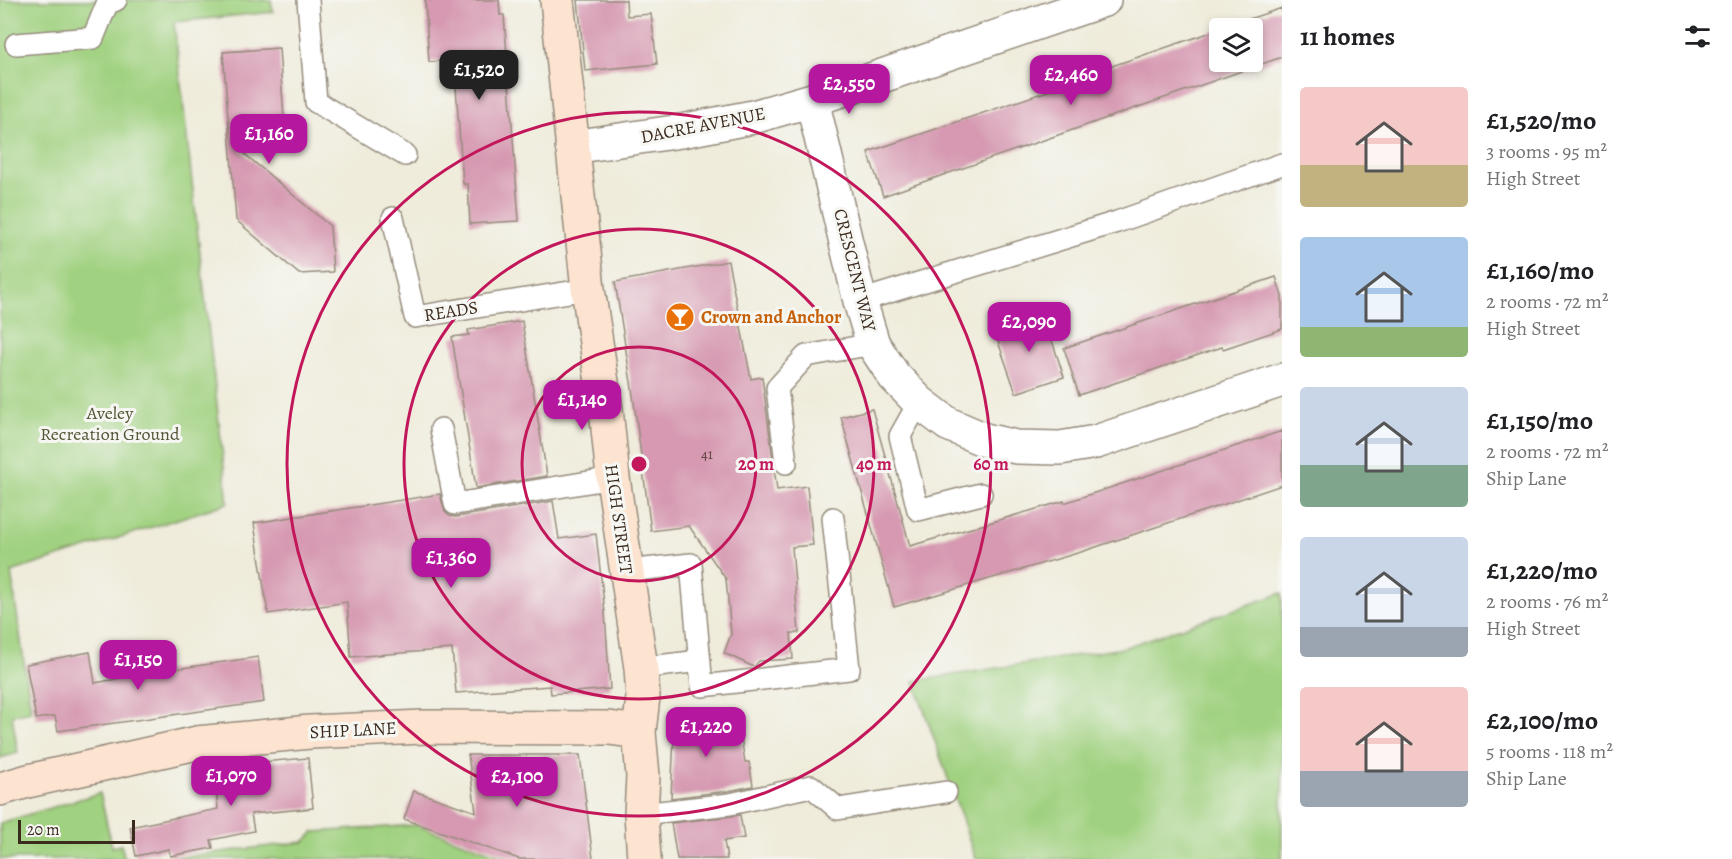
<!DOCTYPE html>
<html lang="en">
<head>
<meta charset="utf-8">
<style>
  :root { --surface:#fff; --page:#f2f2f2; --text:#202124; --muted:#757577; --accent:#b5179e }
  body { margin:0; font-family:Alegreya,serif; background:var(--page); color:var(--text); height:100vh; display:flex; flex-direction:column; font-size:22px; white-space:nowrap }
  * { box-sizing:border-box; margin:0 }
  p { font-size:20px; color:var(--muted) }
  .icon { flex:none; width:33px; height:33px; fill:none; stroke:currentColor; stroke-width:2; stroke-linecap:round; stroke-linejoin:round }
  .map { position:relative; flex:1; overflow:hidden }
  .sheet { display:flex; flex-direction:column; background:var(--surface); width:450px }
  .sheet>* { flex:none }
  .buttons { position:absolute; left:1209px; top:18px; display:grid; gap:12px }
  .buttons a { display:grid; place-items:center; width:54px; height:54px; border-radius:6px; background:var(--surface); box-shadow:0 3px 9px #0003; font-size:30px }
  .scale { position:absolute; left:18px; bottom:15px; width:117px; box-sizing:border-box; padding-left:6px; border:3px solid #3b2a1e; border-top:0; font-size:16px; line-height:21px; white-space:nowrap; color:#3b2a1e; -webkit-text-stroke:4px #f6f6f2; paint-order:stroke }
  .price { position:absolute; translate:-50% -51px; padding:0 14px; border-radius:12px; background:var(--accent); color:#fff; font-size:20px; line-height:39px; filter:drop-shadow(0 2px 3px #0008) }
  .price::after { content:''; position:absolute; left:50%; top:36px; width:18px; height:14px; margin-left:-9px; background:inherit; clip-path:polygon(0 0,100% 0,50% 100%) }
  .price.current { background:#222; color:#fff }
  ul { padding:0; list-style:none }
  li { display:flex; align-items:center; gap:18px; height:150px; padding:0 18px }
  li span { display:grid; place-items:center; flex:none; width:168px; height:120px; border-radius:6px; color:#555 }
  li>.icon { margin-inline-start:auto }
  span .icon { width:72px; height:72px; fill:#fffc; stroke-width:1 }
  li b { font-size:26px }
  h2 { display:flex; justify-content:space-between; align-items:center; height:72px; padding:0 18px; font-size:26px }
  main { display:flex; flex:1; min-height:0 }
  .map>svg:first-child { display:block }
  .green { fill:#a0d180; stroke:#6e7e4f; stroke-width:1.5 }
  .building { fill:#d699b1 }
  .lines { fill:none; stroke-linecap:round; stroke-linejoin:round }
  .lane-casing { stroke:#958b7c; stroke-width:24 }
  .street-casing { stroke:#958b7c; stroke-width:36 }
  .secondary-casing { stroke:#958b7c; stroke-width:36 }
  .lane { stroke:#fff; stroke-width:21 }
  .street { stroke:#fff; stroke-width:33 }
  .secondary { stroke:#fde4d1; stroke-width:33 }
  .ring { fill:none; stroke:#c2185b; stroke-width:3 }
  .labels { text-anchor:middle; dominant-baseline:central; stroke-width:6; stroke-linejoin:round; paint-order:stroke }
  .number-label { font-size:15px; fill:#624643 }
  .street-label { font-size:18px; fill:#3b2a1e; stroke:#f6f6f2 }
  .food-label { font-size:18px; font-weight:bold; fill:#c56008; stroke:#f6f6f2; text-anchor:start }
  .park-label { font-size:18px; fill:#545436; stroke:#f6f6f2 }
  .centre { fill:#c2185b; stroke:#f6f6f2; stroke-width:3 }
  .ring-label { font-size:18px; text-anchor:middle; font-weight:bold; fill:#c2185b; stroke:#f6f6f2; stroke-width:6; stroke-linejoin:round; paint-order:stroke }
</style>
</head>
<body>
<main>
<div class="map">
<svg width="1282" height="859" viewBox="0 0 1282 859">
  <rect width="100%" height="100%" fill="#f6f6f2"/>
  <filter id="ink" filterUnits="userSpaceOnUse"><feTurbulence type="fractalNoise" baseFrequency=".0167" numOctaves="2"/><feDisplacementMap in="SourceGraphic" scale="12" xChannelSelector="R" yChannelSelector="G"/><feConvolveMatrix kernelMatrix="1 2 1 2 8 2 1 2 1" color-interpolation-filters="sRGB"/></filter>
  <filter id="wash" filterUnits="userSpaceOnUse"><feTurbulence type="fractalNoise" baseFrequency=".008" numOctaves="4" result="noise"/><feDisplacementMap in="SourceGraphic" scale="24" xChannelSelector="R" yChannelSelector="G"/><feGaussianBlur stdDeviation="1.35" result="paint"/><feColorMatrix in="noise" values="0 0 0 0 0 0 0 0 0 0 0 0 0 0 0 0 0 1.4 0 .05"/><feComposite in="paint" operator="in"/></filter>
  <g filter="url(#wash)">
    <rect width="100%" height="100%" fill="#efecdb"/>
    <path class="green" d="M 0,0 L 271,0 L 273,12 L 174,22 L 228,503 L 11,572 L 31,711 L 12,715 L 18,753 L 0,758 Z
      M 1282,593 L 1282,859 L 976,859 L 914,681 L 1123,648 Z
      M 100,793 L 112,847 L 121,845 L 125,859 L 171,858 L 304,842 L 314,832 L 416,825 L 510,859 L 0,859 L 0,823 Z"/>
    <g id="blocks">
      <path class="building" d="M 425,0 L 499,0 L 500,15 L 504,15 L 519,221 L 470,224 L 468,184 L 463,184 L 454,60 L 429,62 Z
        M 578,0 L 626,0 L 627,16 L 651,14 L 657,64 L 585,71 Z
        M 1282,8 L 1282,57 L 883,196 L 868,152 L 1110,70 L 1109,67 L 1220,29 L 1220,62 L 1252,62 L 1252,28 L 1222,28 Z
        M 279,48 L 286,146 L 240,150 L 330,226 L 333,272 L 299,274 L 236,220 L 223,52 Z
        M 728,261 L 751,379 L 762,377 L 777,490 L 807,486 L 813,545 L 792,547 L 799,633 L 791,633 L 793,659 L 759,661 L 754,667 L 724,653 L 731,634 L 726,579 L 689,526 L 651,531 L 633,395 L 615,282 Z
        M 1276,277 L 1282,296 L 1282,329 L 1223,349 L 1222,347 L 1079,395 L 1064,348 Z
        M 1043,313 L 1064,377 L 1016,393 L 994,330 Z
        M 522,321 L 547,476 L 476,488 L 452,337 L 469,335 L 468,330 Z
        M 872,409 L 910,546 L 1064,501 L 1064,503 L 1282,431 L 1282,485 L 1081,552 L 894,607 L 841,417 Z
        M 440,494 L 445,512 L 450,516 L 456,517 L 553,501 L 559,539 L 596,534 L 605,613 L 610,689 L 551,694 L 550,686 L 456,693 L 452,649 L 351,657 L 347,602 L 268,614 L 254,523 Z
        M 90,652 L 95,683 L 147,673 L 258,657 L 264,702 L 58,731 L 55,716 L 36,719 L 26,664 Z
        M 714,710 L 719,740 L 741,737 L 745,762 L 749,762 L 753,786 L 728,791 L 671,798 L 675,716 Z
        M 468,755 L 580,755 L 593,859 L 519,859 L 404,819 L 414,791 L 476,812 Z
        M 308,758 L 313,808 L 251,814 L 254,831 L 211,840 L 213,848 L 170,856 L 169,849 L 136,856 L 130,827 L 218,809 L 214,766 Z
        M 740,815 L 744,838 L 724,841 L 727,859 L 677,859 L 671,823 Z"/>
    </g>
  </g>
  <g filter="url(#ink)">
    <use href="#blocks" fill-opacity="0" stroke="#958b7c" stroke-width="1.5"/>
    <g class="lines">
      <g class="lane-casing">
        <path id="lane" d="M 308,0 L 316,102 L 405,155
          M 16,44 L 93,38 L 107,4 L 116,0
          M 393,218 L 415,317 L 588,289
          M 860,301 L 1117,222 L 1282,164
          M 919,402 L 900,436 L 918,510 L 981,494
          M 441,429 L 455,504 L 613,478
          M 786,463 L 777,388 L 806,356 L 873,344
          M 627,571 L 691,564 L 702,686 L 849,669 L 833,518
          M 641,668 L 700,661
          M 641,814 L 730,804 L 811,786 L 838,809 L 946,792"/>
      </g>
      <g class="street-casing">
        <path id="street" d="M 812,100 L 860,301 L 873,344 L 894,376 L 919,402 L 948,424 L 985,440 L 1016,447 L 1060,448 L 1096,442 L 1282,380
          M 572,147 L 681,131 L 753,117 L 812,100 L 1104,0"/>
      </g>
      <g class="secondary-casing">
        <path id="secondary" d="M 557,0 L 588,289 L 606,409 L 613,478 L 641,668 L 643,697 L 639,732 L 643,776 L 641,814 L 644,859
          M 0,789 L 28,781 L 197,743 L 310,732 L 423,727 L 609,728 L 639,732"/>
      </g>
      <use href="#lane" class="lane"/>
      <use href="#street" class="street"/>
      <use href="#secondary" class="secondary"/>
    </g>
  </g>
  <g class="ring">
    <circle cx="639" cy="464" r="117"/>
    <circle cx="639" cy="464" r="235"/>
    <circle cx="639" cy="464" r="352"/>
  </g>
  <defs>
    <g id="bar-disc" transform="scale(1.5)"><circle r="9.5" fill="#e8710a" stroke="#f6f6f2"/><path d="M-6-5H6L.8 .8V4.5H3.5V6h-7V4.5H-.8V.8Z" fill="#fff"/></g>
  </defs>
  <g fill-rule="evenodd">
    <use href="#bar-disc" x="680" y="317"/>
  </g>
  <g class="labels">
    <g class="number-label">
      <text x="707" y="454">41</text>
    </g>
    <g class="street-label">
      <text transform="translate(703 125) rotate(-11)">DACRE AVENUE</text>
      <text transform="translate(855 270) rotate(76)">CRESCENT WAY</text>
      <text transform="translate(451 311) rotate(-9)">READS</text>
      <text transform="translate(619 519) rotate(82)">HIGH STREET</text>
      <text transform="translate(353 730) rotate(-3)">SHIP LANE</text>
    </g>
    <g class="food-label">
      <text x="701" y="317">Crown and Anchor</text>
    </g>
    <g class="park-label">
      <text x="110" y="413">Aveley<tspan x="110" dy="21">Recreation Ground</tspan></text>
    </g>
  </g>
  <circle cx="639" cy="464" r="9" class="centre"/>
  <g class="ring-label">
    <text x="756" y="470">20 m</text>
    <text x="874" y="470">40 m</text>
    <text x="991" y="470">60 m</text>
  </g>
</svg>
<div class="buttons">
<a><svg class="icon" aria-label="layers" viewBox="0 0 24 24"><path d="M12 4l9 5-9 5-9-5zM3 14l9 5 9-5"/></svg></a>
</div>
<div class="scale">20 m</div>
<b class="price current" style="left:479px;top:101px">£1,520</b>
<b class="price" style="left:1071px;top:106px">£2,460</b>
<b class="price" style="left:849px;top:115px">£2,550</b>
<b class="price" style="left:269px;top:165px">£1,160</b>
<b class="price" style="left:1029px;top:353px">£2,090</b>
<b class="price" style="left:582px;top:431px">£1,140</b>
<b class="price" style="left:451px;top:589px">£1,360</b>
<b class="price" style="left:138px;top:691px">£1,150</b>
<b class="price" style="left:706px;top:758px">£1,220</b>
<b class="price" style="left:231px;top:807px">£1,070</b>
<b class="price" style="left:517px;top:808px">£2,100</b>
</div>
<section class="sheet">
<h2>11 homes<svg class="icon" aria-label="filters" viewBox="0 0 24 24"><path d="M4 7h16M4 17h16"/><circle cx="9" cy="7" r="2"/><circle cx="15" cy="17" r="2"/></svg></h2>
<ul>
<li><span style="background:linear-gradient(#f6c9c9 65%,#c2b280 0)"><svg class="icon" aria-label="home" viewBox="0 0 24 24"><path d="M3 11l9-7 9 7M6 9v11h12V9"/></svg></span><div><b>£1,520/mo</b><p>3 rooms · 95 m²</p><p>High Street</p></div></li>
<li><span style="background:linear-gradient(#a9c7e8 75%,#8fb573 0)"><svg class="icon" aria-label="home" viewBox="0 0 24 24"><path d="M3 11l9-7 9 7M6 9v11h12V9"/></svg></span><div><b>£1,160/mo</b><p>2 rooms · 72 m²</p><p>High Street</p></div></li>
<li><span style="background:linear-gradient(#c9d6e8 65%,#7fa58c 0)"><svg class="icon" aria-label="home" viewBox="0 0 24 24"><path d="M3 11l9-7 9 7M6 9v11h12V9"/></svg></span><div><b>£1,150/mo</b><p>2 rooms · 72 m²</p><p>Ship Lane</p></div></li>
<li><span style="background:linear-gradient(#c9d6e8 75%,#9aa5b1 0)"><svg class="icon" aria-label="home" viewBox="0 0 24 24"><path d="M3 11l9-7 9 7M6 9v11h12V9"/></svg></span><div><b>£1,220/mo</b><p>2 rooms · 76 m²</p><p>High Street</p></div></li>
<li><span style="background:linear-gradient(#f6c9c9 70%,#9aa5b1 0)"><svg class="icon" aria-label="home" viewBox="0 0 24 24"><path d="M3 11l9-7 9 7M6 9v11h12V9"/></svg></span><div><b>£2,100/mo</b><p>5 rooms · 118 m²</p><p>Ship Lane</p></div></li>
</ul>
</section>
</main>
</body>
</html>
